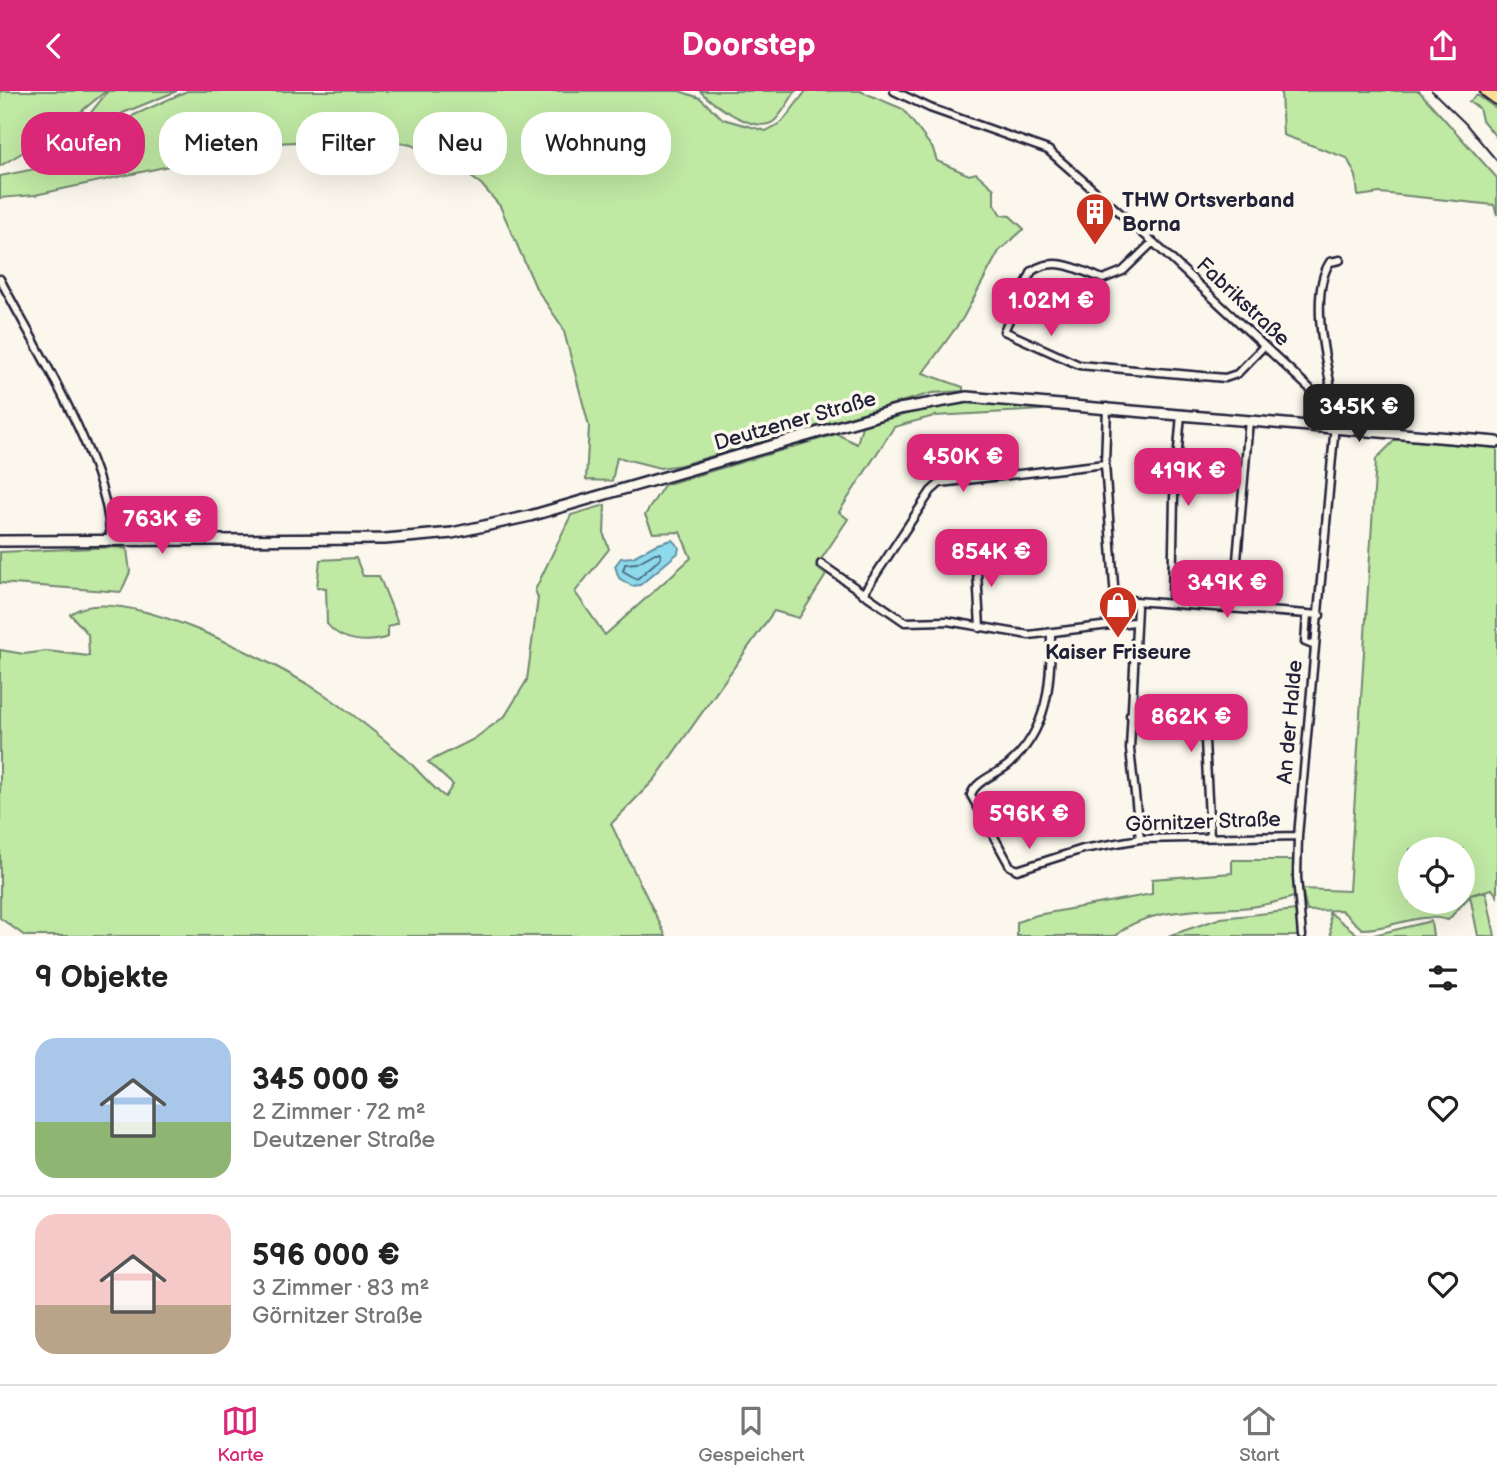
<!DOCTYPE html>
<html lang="de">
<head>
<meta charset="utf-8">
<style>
  :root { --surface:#fff; --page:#f2f2f2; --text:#222; --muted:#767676; --line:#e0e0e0; --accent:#db2777 }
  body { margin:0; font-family:"Balsamiq Sans",sans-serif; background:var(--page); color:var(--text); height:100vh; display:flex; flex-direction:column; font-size:26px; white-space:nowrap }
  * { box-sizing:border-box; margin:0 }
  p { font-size:23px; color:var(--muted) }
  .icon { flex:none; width:38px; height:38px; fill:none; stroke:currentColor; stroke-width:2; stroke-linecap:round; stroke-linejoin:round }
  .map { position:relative; height:845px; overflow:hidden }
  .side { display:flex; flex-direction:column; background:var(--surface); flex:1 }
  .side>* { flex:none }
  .banner { position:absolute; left:21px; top:21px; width:700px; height:63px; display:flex; gap:14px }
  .fabs { position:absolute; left:1398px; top:746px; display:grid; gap:14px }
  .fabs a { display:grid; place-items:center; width:77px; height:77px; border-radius:50%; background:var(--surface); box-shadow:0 7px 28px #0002; font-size:35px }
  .price { position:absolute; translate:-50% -60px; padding:0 16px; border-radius:14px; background:var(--accent); color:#fff; font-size:23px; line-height:46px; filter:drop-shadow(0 2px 4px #0008) }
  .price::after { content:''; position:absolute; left:50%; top:42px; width:21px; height:16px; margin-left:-10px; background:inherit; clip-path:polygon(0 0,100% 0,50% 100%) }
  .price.current { background:#222; color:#fff }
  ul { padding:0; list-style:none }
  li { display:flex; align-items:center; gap:21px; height:175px; padding:0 35px }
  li+li { border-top:2px solid var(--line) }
  li span { display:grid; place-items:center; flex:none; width:196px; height:140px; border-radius:21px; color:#555 }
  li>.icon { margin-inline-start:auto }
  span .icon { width:84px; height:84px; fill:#fffc; stroke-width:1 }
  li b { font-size:30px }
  h2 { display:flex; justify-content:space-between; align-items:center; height:84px; padding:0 35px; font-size:30px }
  .pill { padding:0 24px; border-radius:28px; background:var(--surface); box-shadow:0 7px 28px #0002; font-size:24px; line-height:63px }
  .pill.current { background:var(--accent); color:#fff }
  header { display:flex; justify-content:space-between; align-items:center; height:91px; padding:0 35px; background:var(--accent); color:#fff; font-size:32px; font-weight:800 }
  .dock { display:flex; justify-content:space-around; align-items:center; height:98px; border-top:2px solid var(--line); background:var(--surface); font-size:19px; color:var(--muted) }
  .dock a { display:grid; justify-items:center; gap:4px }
  .dock .current { color:var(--accent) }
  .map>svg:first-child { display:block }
  .green { fill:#c0e9a4; stroke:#718670; stroke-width:2; fill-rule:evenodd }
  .water { fill:#8ddaec; stroke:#6290a5; stroke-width:2 }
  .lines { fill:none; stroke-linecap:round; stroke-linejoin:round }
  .shore { stroke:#4d6c82; stroke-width:2 }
  .minor-casing { stroke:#22223b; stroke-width:11 }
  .secondary-casing { stroke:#22223b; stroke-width:14 }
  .primary-casing { stroke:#22223b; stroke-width:15 }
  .minor { stroke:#fbf7ec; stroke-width:6 }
  .secondary { stroke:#fbf7ec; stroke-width:9 }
  .primary { stroke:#fadf96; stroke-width:10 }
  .rail { stroke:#22223b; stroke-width:2 }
  .labels { text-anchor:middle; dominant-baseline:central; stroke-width:7; stroke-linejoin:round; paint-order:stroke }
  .poi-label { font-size:21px; font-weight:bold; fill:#22223b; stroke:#fbf7ec; text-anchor:start }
  .street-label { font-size:21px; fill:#22223b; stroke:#fbf7ec }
</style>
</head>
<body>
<header><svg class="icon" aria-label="back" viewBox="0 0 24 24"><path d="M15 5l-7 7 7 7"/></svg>Doorstep<svg class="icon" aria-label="share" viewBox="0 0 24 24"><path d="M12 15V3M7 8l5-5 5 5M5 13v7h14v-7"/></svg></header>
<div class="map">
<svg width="1497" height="845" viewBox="0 0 1497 845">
  <rect width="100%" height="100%" fill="#fbf7ec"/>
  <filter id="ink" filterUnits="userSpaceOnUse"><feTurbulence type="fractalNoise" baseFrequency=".0143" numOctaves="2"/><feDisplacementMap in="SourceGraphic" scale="14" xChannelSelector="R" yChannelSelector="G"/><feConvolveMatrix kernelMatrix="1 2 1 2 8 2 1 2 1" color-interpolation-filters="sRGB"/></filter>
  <g filter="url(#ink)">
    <path class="green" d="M 0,0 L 106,0 L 55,42 L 0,75 Z
      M 108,0 L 177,0 L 123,22 L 116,27 L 103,49 L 91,32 L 89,24 Z
      M 187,0 L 679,0 L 700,7 L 723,28 L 766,40 L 782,31 L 806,0 L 860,0 L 903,18 L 933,58 L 937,70 L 969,84 L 976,82 L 994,98 L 994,113 L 1001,124 L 1010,125 L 1024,138 L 999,160 L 963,227 L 923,282 L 963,296 L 963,300 L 932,302 L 681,374 L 660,377 L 617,366 L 612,390 L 586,389 L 589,335 L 563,237 L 536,197 L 500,115 L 481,93 L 442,66 L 411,54 L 375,47 L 276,52 L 35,104 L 0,107 L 0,85 L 84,68 L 101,61 L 119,35 L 134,24 Z
      M 700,0 L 796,0 C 789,9 782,24 773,31 C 755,43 712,13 700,0 Z
      M 1281,0 L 1419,0 L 1497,87 L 1497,124 L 1494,114 L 1380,102 L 1358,105 L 1356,85 L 1347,67 L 1283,44 Z
      M 1477,4 L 1497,18 L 1497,47 L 1482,29 L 1479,17 L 1469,11 Z
      M 954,310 L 1050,315 L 1042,319 L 934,325 L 894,336 L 839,421 L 848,428 L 816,476 L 826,484 L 799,527 L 774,520 L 655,688 L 611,733 L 666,845 L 25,845 L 0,827 L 0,559 L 24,563 L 47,560 L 89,565 L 88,543 L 70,523 C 119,488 276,573 322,602 C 348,619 375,641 399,661 C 415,675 427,692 445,706 L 453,694 L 428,671 L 474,648 L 505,625 L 527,589 L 538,507 L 535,499 L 571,424 L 605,414 L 604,444 L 609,458 L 575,501 L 605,544 L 691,467 L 680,441 L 653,442 L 645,424 L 664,394 L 837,343 L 857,353 L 862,335 Z
      M 1396,348 L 1497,357 L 1497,805 L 1492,798 L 1470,804 L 1486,801 L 1495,845 L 1478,845 L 1470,805 L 1448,829 C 1417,820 1394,838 1362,838 L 1341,819 L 1307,820 L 1302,798 L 1349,800 L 1376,368 ZM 1410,758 L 1463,758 L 1463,810 L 1410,810 Z
      M 118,456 L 127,458 L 130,481 L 121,501 L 0,492 L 0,461 Z
      M 356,467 L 363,485 L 379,485 L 398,532 L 388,536 L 388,546 C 368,553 341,551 327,533 L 326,497 L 317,496 L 320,469 Z
      M 1232,769 L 1293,769 L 1294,806 C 1280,810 1266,814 1251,816 C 1212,820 1145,815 1116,845 L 1017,845 L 1017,831 L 1037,824 L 1152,803 L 1152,788 L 1232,782 Z
      M 1296,819 L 1299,845 L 1168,845 L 1221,827 Z
      M 1329,821 L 1357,843 L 1374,844 L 1431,830 L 1433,845 L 1331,845 Z"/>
    <path class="water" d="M 672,449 L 679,456 L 678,462 L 640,494 L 632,495 L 619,487 L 615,475 L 621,467 L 633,466 L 655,454 Z"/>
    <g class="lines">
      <path class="shore" d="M 655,462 L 660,462 L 661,467 L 637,488 L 623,480 L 625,473 L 637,472 Z"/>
      <g class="minor-casing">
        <path id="minor" d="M 894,0 L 930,17 L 1048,59 L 1153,151 L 1336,322 L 1298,745 L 1297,786 L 1302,845
          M 1153,151 L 1123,180 L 1103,188 C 1079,179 1056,164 1032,180 L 1004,240 L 1079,274 L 1225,287 L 1237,283 L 1264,255
          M 0,188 C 35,256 112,376 110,450
          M 1322,307 L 1329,299 L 1330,291 C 1323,259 1311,200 1330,171 L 1340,169
          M 1107,316 L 1105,373 L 1117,535
          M 976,461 L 980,537
          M 821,473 L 905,531 L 947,530 L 1029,544 L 1134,531
          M 863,503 L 931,400 L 940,392 L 1105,373
          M 1117,504 L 1135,510 L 1137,516 L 1130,658 L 1140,748
          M 1135,510 L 1320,524
          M 1172,511 L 1174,406 L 1181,323
          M 1233,516 L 1249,329
          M 1307,523 L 1305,551 L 1315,555
          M 1051,542 C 1051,591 1049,639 1008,674 C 997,683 975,690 971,704 L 1010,775 L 1017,779 L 1083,758 L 1140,748 L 1298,745
          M 1130,624 L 1198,627 L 1204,630 L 1210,746"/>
      </g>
      <g class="secondary-casing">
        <path id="secondary" d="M 0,450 L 385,448 L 452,442 L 530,425 L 899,318 L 967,306 L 1497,351"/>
      </g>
      <g class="primary-casing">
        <path id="primary" d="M 1486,0 L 1497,8"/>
      </g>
      <use href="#minor" class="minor"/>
      <use href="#secondary" class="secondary"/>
      <use href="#primary" class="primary"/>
      <path class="rail" d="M 1432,0 L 1465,32 L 1497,70"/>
    </g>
  </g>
  <defs>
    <g id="building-pin" transform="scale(2.0125)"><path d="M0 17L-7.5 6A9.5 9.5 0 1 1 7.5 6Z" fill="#c8321e" stroke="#fbf7ec"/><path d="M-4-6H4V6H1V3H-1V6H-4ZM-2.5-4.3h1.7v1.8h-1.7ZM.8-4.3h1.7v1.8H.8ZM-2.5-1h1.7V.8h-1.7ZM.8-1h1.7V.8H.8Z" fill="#fff"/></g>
    <g id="shop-pin" transform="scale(2.0125)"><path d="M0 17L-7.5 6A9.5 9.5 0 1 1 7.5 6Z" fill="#c8321e" stroke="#fbf7ec"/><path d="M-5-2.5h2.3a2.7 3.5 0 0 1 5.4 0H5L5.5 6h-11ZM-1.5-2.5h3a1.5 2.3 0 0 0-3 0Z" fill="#fff"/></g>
  </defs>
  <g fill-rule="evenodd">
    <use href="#building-pin" x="1095" y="121"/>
    <use href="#shop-pin" x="1118" y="514"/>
  </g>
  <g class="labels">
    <g class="poi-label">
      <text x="1122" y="109">THW Ortsverband<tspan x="1122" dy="24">Borna</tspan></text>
      <text x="1118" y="561" text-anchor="middle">Kaiser Friseure</text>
    </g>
    <g class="street-label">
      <text transform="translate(1243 211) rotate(43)">Fabrikstraße</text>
      <text transform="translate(795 330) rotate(-16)">Deutzener Straße</text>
      <text transform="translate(1290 631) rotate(-85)">An der Halde</text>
      <text transform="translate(1203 731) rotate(-2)">Görnitzer Straße</text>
    </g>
  </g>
</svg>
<div class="fabs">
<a><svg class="icon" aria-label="locate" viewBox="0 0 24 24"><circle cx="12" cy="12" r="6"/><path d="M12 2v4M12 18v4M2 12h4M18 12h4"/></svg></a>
</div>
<b class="price" style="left:1051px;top:247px">1.02M €</b>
<b class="price current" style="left:1359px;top:353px">345K €</b>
<b class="price" style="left:963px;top:403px">450K €</b>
<b class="price" style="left:1188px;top:417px">419K €</b>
<b class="price" style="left:162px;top:465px">763K €</b>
<b class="price" style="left:991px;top:498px">854K €</b>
<b class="price" style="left:1227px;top:529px">349K €</b>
<b class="price" style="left:1191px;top:663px">862K €</b>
<b class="price" style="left:1029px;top:760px">596K €</b>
<div class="banner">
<a class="pill current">Kaufen</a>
<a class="pill">Mieten</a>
<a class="pill">Filter</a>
<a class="pill">Neu</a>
<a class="pill">Wohnung</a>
</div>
</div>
<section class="side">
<h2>9 Objekte<svg class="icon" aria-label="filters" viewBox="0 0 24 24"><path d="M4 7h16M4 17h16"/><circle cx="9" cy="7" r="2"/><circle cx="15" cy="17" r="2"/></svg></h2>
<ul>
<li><span style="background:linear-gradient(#a9c7e8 60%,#8fb573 0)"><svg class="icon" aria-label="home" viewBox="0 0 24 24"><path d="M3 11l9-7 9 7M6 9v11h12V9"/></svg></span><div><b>345 000 €</b><p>2 Zimmer · 72 m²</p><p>Deutzener Straße</p></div><svg class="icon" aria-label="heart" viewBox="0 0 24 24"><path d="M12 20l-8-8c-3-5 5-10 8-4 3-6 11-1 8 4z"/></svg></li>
<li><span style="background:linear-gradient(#f6c9c9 65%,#b9a48a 0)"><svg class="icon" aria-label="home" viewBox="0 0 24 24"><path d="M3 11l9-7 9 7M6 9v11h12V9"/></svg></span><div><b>596 000 €</b><p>3 Zimmer · 83 m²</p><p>Görnitzer Straße</p></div><svg class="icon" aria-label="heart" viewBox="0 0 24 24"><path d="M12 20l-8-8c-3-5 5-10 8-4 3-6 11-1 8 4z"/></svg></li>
</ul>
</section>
<nav class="dock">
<a class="current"><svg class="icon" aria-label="map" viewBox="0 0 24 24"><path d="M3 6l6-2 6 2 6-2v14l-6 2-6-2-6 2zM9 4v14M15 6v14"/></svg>Karte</a>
<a><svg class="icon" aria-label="saved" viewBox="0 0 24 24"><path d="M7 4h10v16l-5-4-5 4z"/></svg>Gespeichert</a>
<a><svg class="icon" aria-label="home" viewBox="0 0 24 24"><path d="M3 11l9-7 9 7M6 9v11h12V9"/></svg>Start</a>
</nav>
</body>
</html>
